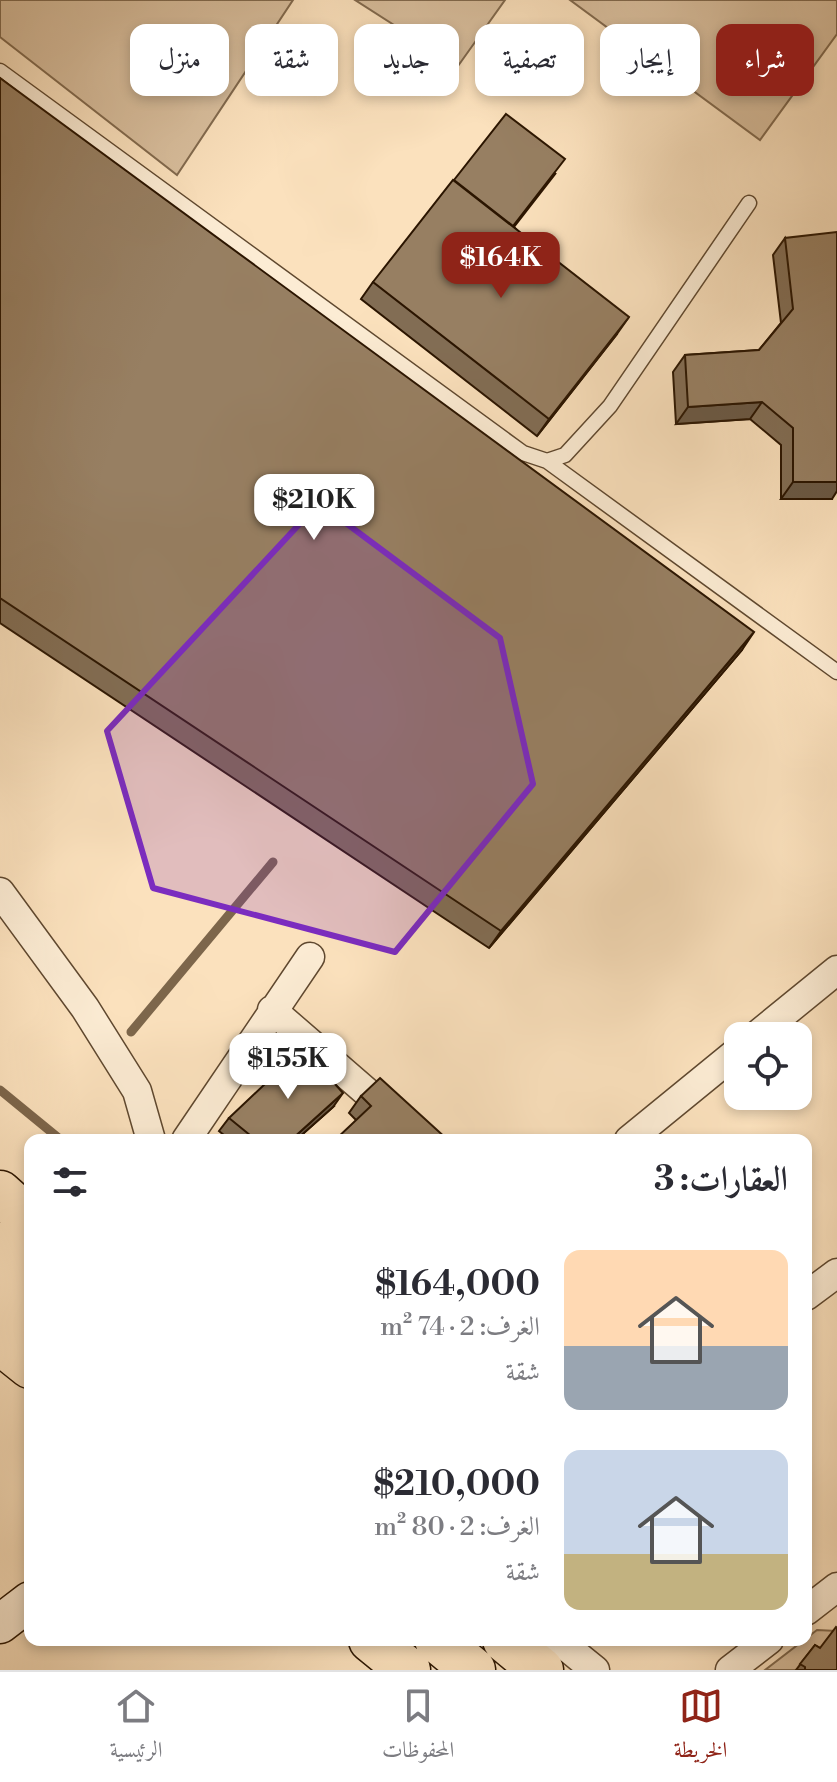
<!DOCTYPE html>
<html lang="ar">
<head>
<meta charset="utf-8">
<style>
  :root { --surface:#fff; --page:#f7f7f7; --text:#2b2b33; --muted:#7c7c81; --line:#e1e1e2; --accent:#8f2418 }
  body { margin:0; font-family:"Libre Bodoni",Amiri,serif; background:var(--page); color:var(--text); direction:rtl; height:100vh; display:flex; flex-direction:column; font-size:30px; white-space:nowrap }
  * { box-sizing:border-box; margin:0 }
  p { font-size:26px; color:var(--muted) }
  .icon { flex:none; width:44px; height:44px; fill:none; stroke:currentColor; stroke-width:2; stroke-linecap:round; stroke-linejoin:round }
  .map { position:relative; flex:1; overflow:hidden; direction:ltr }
  .side { position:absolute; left:24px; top:1134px; width:788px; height:512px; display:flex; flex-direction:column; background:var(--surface); border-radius:16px; box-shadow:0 4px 12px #0003; direction:rtl }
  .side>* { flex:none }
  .hud { position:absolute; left:24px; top:24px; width:790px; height:72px; direction:rtl; display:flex; gap:16px }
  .buttons { position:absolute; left:724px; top:1022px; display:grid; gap:16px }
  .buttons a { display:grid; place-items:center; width:88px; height:88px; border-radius:16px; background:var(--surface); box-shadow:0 4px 12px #0003; font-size:40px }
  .price { position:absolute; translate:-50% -68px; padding:0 18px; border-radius:16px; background:#fff; color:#222; font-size:26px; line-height:52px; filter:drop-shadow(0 2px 4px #0008) }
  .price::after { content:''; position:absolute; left:50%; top:48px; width:24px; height:18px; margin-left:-12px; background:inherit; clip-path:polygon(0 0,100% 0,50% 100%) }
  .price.current { background:var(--accent); color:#fff }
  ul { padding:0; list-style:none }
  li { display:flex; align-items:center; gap:24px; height:200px; padding:0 24px }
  li span { display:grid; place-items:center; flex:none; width:224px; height:160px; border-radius:16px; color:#555 }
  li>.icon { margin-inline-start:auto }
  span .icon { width:96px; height:96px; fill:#fffc; stroke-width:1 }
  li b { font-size:34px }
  h2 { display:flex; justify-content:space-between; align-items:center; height:96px; padding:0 24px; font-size:34px }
  .chip { padding:0 28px; border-radius:16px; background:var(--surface); box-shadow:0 4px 12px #0003; font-size:28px; line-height:72px }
  .chip.current { background:var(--accent); color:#fff }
  .menu { display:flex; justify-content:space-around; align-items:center; height:112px; border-top:2px solid var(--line); background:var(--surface); font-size:22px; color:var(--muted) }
  .menu a { display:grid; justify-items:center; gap:4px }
  .menu .current { color:var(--accent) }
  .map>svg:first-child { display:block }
  .green { fill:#d8be9d; stroke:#826a4e; stroke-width:2 }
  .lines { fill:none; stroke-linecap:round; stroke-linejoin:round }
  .stream { stroke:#7d664b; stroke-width:9 }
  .lane-casing { stroke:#5f482f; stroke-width:17 }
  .street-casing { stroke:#5f482f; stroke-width:31 }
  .secondary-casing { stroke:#2b1500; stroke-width:41 }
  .highway-casing { stroke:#2b1500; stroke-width:47 }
  .lane { stroke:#fcecd4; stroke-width:14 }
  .street { stroke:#fcecd4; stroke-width:28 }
  .secondary { stroke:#fcecd4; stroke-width:38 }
  .highway { stroke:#fbe1bd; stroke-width:44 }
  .wall { fill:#826d54; stroke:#2b1500; stroke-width:2 }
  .shaded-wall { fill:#6a5945; stroke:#2b1500; stroke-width:2 }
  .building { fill:#977f62; stroke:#2b1500; stroke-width:2 }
  .marked { fill:#7b2cbf; fill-opacity:0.2; stroke:#7b2cbf; stroke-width:6; stroke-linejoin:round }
</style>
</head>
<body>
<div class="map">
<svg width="837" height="1670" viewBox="0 0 837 1670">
  <rect width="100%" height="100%" fill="#fbe1bd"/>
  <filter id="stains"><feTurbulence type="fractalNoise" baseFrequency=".0025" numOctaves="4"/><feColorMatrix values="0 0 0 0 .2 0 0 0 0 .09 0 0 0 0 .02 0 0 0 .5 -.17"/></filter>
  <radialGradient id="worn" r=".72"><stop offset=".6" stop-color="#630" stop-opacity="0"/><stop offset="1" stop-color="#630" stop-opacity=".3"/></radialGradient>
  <path class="green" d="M 0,0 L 293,0 L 177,175 L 0,37 Z
    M 355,0 L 505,0 L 458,66 Z
    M 570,0 L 837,0 L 837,34 L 760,140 Z
    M 817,1630 L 837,1631 L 837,1670 L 765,1670 Z"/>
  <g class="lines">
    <path class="stream" d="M 131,1032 L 273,862
      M 0,1090 L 61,1140"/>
    <g class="lane-casing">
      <path id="lane" d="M 0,71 L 523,453 L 547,461 L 565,455 L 610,406 L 749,203
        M 547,461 L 837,672"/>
    </g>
    <g class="street-casing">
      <path id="street" d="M 0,892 L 85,1008 L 137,1091 L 151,1140
        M 272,1010 L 422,1140
        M 756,1036 L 837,970
        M 186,1140 L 310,957
        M 629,1140 L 738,1051
        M 806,1296 L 837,1273
        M 806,1611 L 837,1587
        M 558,1640 L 595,1670
        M 730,1670 L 769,1640"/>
    </g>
    <g class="secondary-casing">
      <path id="secondary" d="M 0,1624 L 30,1601"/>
    </g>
    <g class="highway-casing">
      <path id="highway" d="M 0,1193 L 30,1220
        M 0,1245 L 30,1267
        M 0,1294 L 30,1317
        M 0,1342 L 30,1366
        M 371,1640 L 408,1670
        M 437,1640 L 473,1670
        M 505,1640 L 541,1670"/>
    </g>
    <use href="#lane" class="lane"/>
    <use href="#street" class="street"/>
    <use href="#secondary" class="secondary"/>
    <use href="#highway" class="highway"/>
  </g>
  <path class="wall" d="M 0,78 L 742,650 L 489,948 L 0,623 Z
    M 556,173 L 514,227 L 617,334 L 537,436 L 361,299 L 373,282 Z
    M 785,238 L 832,499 L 781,499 L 781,445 L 750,419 L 676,424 L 673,372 L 685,355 L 759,350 L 781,323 L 773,255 Z
    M 361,1096 L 448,1140 L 356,1120 L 349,1113 Z
    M 333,1107 L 296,1140 L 230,1140 L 219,1131 L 229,1118 Z
    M 815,1645 L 820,1648 L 837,1670 L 796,1670 Z"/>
  <path class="shaded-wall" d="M 629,317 L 617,334 L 537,436 L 549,419 Z
    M 762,402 L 750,419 L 676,424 L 688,407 Z
    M 793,482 L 837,482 L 837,491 L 832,499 L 781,499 Z
    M 754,632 L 742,650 L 489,948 L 501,931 Z
    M 343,1093 L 333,1107 L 296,1140 L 291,1140 Z"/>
  <path class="building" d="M 0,78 L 754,632 L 501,931 L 0,598 Z
    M 506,114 L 565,159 L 513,226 L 454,180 Z
    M 453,180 L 629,317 L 549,419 L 373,282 Z
    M 837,232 L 837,482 L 793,482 L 793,428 L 762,402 L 688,407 L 685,355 L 759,350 L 793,309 L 785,238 Z
    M 303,1048 L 343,1093 L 291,1140 L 256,1140 L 229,1118 Z
    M 380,1078 L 448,1140 L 335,1140 L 371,1106 L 361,1096 Z
    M 836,1627 L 837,1628 L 837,1670 L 805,1670 L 805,1667 L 800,1664 L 815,1645 L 820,1648 Z"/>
  <path class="marked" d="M 319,503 L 500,638 L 533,784 L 395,952 L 153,888 L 107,731 Z"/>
  <rect width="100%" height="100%" filter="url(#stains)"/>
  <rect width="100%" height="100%" fill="url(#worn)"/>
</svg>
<div class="buttons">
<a><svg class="icon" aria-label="locate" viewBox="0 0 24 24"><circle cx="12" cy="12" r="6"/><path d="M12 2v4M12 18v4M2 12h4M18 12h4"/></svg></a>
</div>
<b class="price current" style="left:501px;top:300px">$164K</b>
<b class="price" style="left:314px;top:542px">$210K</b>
<b class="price" style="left:288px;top:1101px">$155K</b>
<div class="hud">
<a class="chip current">شراء</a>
<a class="chip">إيجار</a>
<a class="chip">تصفية</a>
<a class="chip">جديد</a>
<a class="chip">شقة</a>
<a class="chip">منزل</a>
</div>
<section class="side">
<h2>العقارات: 3<svg class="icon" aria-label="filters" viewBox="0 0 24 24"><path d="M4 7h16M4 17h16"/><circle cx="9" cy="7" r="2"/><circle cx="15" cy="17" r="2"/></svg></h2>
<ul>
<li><span style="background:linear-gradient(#ffd9b3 60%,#9aa5b1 0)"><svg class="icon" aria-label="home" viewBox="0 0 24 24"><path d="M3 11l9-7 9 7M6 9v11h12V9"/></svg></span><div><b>$164,000</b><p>الغرف: 2 · 74 m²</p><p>شقة</p></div></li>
<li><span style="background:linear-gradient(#c9d6e8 65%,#c2b280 0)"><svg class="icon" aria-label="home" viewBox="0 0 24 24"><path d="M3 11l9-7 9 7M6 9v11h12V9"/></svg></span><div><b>$210,000</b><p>الغرف: 2 · 80 m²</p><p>شقة</p></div></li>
</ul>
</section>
</div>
<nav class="menu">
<a class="current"><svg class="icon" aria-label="map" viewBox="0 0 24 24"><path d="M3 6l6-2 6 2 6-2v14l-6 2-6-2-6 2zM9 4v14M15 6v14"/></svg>الخريطة</a>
<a><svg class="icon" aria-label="saved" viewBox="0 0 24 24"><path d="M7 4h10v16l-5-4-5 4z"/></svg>المحفوظات</a>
<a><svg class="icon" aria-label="home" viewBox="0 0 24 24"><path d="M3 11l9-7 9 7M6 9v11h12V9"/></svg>الرئيسية</a>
</nav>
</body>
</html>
